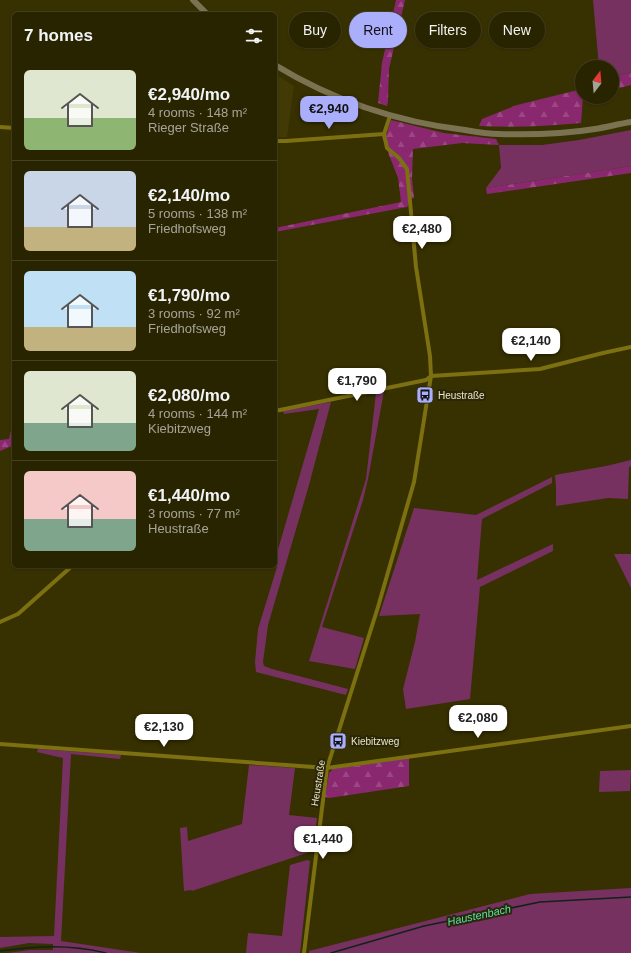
<!DOCTYPE html>
<html lang="en">
<head>
<meta charset="utf-8">
<style>
  :root { --surface:#292400; --page:#312c0a; --text:#f1f3f6; --muted:#a5a499; --line:#454122; --accent:#abaffb }
  body { margin:0; font-family:Arial,sans-serif; background:var(--page); color:var(--text); height:100vh; display:flex; flex-direction:column; font-size:15px; white-space:nowrap }
  * { box-sizing:border-box; margin:0 }
  p { font-size:13px; color:var(--muted) }
  .icon { flex:none; width:22px; height:22px; fill:none; stroke:currentColor; stroke-width:2; stroke-linecap:round; stroke-linejoin:round }
  .map { position:relative; flex:1; overflow:hidden }
  .drawer { position:absolute; left:12px; top:12px; width:265px; height:556px; display:flex; flex-direction:column; background:var(--surface); border-radius:6px; box-shadow:0 1px 3px #0004,0 0 0 1px var(--line) }
  .drawer>* { flex:none }
  .hud { position:absolute; left:289px; top:12px; width:282px; height:36px; display:flex; gap:8px }
  .needle { width:26px; rotate:16deg }
  .fabs { position:absolute; left:575px; top:60px; display:grid; gap:8px }
  .fabs a { display:grid; place-items:center; width:44px; height:44px; border-radius:50%; background:var(--surface); box-shadow:0 1px 3px #0004,0 0 0 1px var(--line); font-size:20px }
  .price { position:absolute; translate:-50% -34px; padding:0 9px; border-radius:8px; background:#fff; color:#222; font-size:13px; line-height:26px; filter:drop-shadow(0 1px 2px #0008) }
  .price::after { content:''; position:absolute; left:50%; top:24px; width:12px; height:9px; margin-left:-6px; background:inherit; clip-path:polygon(0 0,100% 0,50% 100%) }
  .price.selected { background:var(--accent); color:#111 }
  ul { padding:0; list-style:none }
  li { display:flex; align-items:center; gap:12px; height:100px; padding:0 12px }
  li+li { border-top:1px solid var(--line) }
  li span { display:grid; place-items:center; flex:none; width:112px; height:80px; border-radius:6px; color:#555 }
  li>.icon { margin-inline-start:auto }
  span .icon { width:48px; height:48px; fill:#fffc; stroke-width:1 }
  li b { font-size:17px }
  h2 { display:flex; justify-content:space-between; align-items:center; height:48px; padding:0 12px; font-size:17px }
  .chip { padding:0 14px; border-radius:18px; background:var(--surface); box-shadow:0 1px 3px #0004,0 0 0 1px var(--line); font-size:14px; line-height:36px }
  .chip.selected { background:var(--accent); color:#111 }
  .map>svg:first-child { display:block }
  .built { fill:#413a04 }
  .green { fill:#773161 }
  .forest { fill:url(#forest-firs) }
  .lines { fill:none; stroke-linecap:round; stroke-linejoin:round }
  .stream { stroke:#102219; stroke-width:1.5 }
  .street { stroke:#7d7010; stroke-width:4 }
  .secondary { stroke:#7b7251; stroke-width:6 }
  .labels { text-anchor:middle; dominant-baseline:central; stroke-width:4; stroke-linejoin:round; paint-order:stroke }
  .poi-label { font-size:10px; fill:#ece6bd; stroke:#2a260b; text-anchor:start }
  .street-label { font-size:10px; fill:#ece6bd; stroke:#2a260b }
  .water-label { font-size:11px; font-style:italic; fill:#5ae1a5; stroke:#2a260b }
</style>
</head>
<body>
<div class="map">
<svg width="631" height="953" viewBox="0 0 631 953">
  <defs>
    <pattern id="forest-firs" width="22" height="20" patternUnits="userSpaceOnUse"><rect width="22" height="20" fill="#8a286f"/><path d="M5 1l3.5 6h-7zM16 11l3.5 6h-7z" fill="#9b4782"/></pattern>
  </defs>
  <rect width="100%" height="100%" fill="#373000"/>
  <path class="built" d="M 275,74 L 294,86 L 287,137 L 275,137 Z"/>
  <path class="green" d="M 593,0 L 631,0 L 631,72 L 612,78 L 612,67 L 599,67 Z
    M 631,130 L 631,166 L 486,188 L 501,168 L 499,145 L 542,145 L 579,140 Z
    M 384,391 L 368,479 L 363,500 L 322,627 L 364,638 L 355,669 L 309,661 L 366,479 L 376,393 Z
    M 331,402 L 309,485 L 268,625 L 263,662 L 264,666 L 272,669 L 348,689 L 346,695 L 256,672 L 255,662 L 258,629 L 277,567 L 275,566 L 275,553 L 277,553 L 319,409 L 284,414 L 283,411 Z
    M 631,460 L 631,466 L 629,467 L 628,499 L 608,498 L 556,506 L 556,487 L 555,475 L 606,466 Z
    M 552,477 L 552,483 L 482,519 L 477,580 L 553,544 L 553,551 L 480,587 L 470,699 L 406,709 L 403,689 L 415,642 L 420,614 L 379,616 L 414,508 L 476,515 Z
    M 614,554 L 631,554 L 631,588 Z
    M 38,749 L 121,755 L 120,759 L 71,754 L 61,941 L 141,953 L 8,953 L 30,950 L 53,950 L 53,944 L 29,943 L 0,948 L 0,937 L 54,936 L 63,758 L 37,752 Z
    M 249,765 L 295,768 L 289,815 L 317,818 L 313,851 L 192,891 L 191,890 L 184,891 L 180,828 L 187,827 L 188,841 L 242,824 Z
    M 631,770 L 630,791 L 599,792 L 600,771 Z
    M 307,860 L 310,861 L 300,953 L 246,953 L 248,933 L 282,936 L 290,865 Z
    M 631,888 L 631,953 L 309,953 L 309,951 L 530,894 Z"/>
  <path class="forest" d="M 396,0 L 405,0 L 389,69 L 388,101 L 387,106 L 378,103 L 382,63 Z
    M 631,72 L 631,85 L 612,90 L 612,78 Z
    M 582,89 L 582,97 L 584,97 L 583,97 L 581,123 C 547,126 514,128 479,126 L 482,119 L 517,105 Z
    M 391,120 L 444,133 L 496,139 L 499,145 L 462,143 L 413,149 L 412,179 L 414,198 L 408,200 L 408,206 L 407,207 L 275,232 L 275,228 L 401,202 L 398,178 L 382,137 L 387,133 Z
    M 631,166 L 631,173 L 487,194 L 486,188 Z
    M 14,417 L 14,445 L 0,451 L 0,440 L 9,439 Z
    M 409,758 L 409,786 L 329,798 L 325,797 L 329,773 L 333,769 Z"/>
  <g class="lines">
    <path class="stream" d="M 0,951 C 37,946 69,944 106,953
      M 331,953 L 424,926 L 540,902 L 631,897"/>
    <path class="street" d="M 0,127 L 14,128
      M 384,134 L 390,116
      M 275,141 L 286,141 L 384,134
      M 275,411 L 426,380 L 431,376 L 540,369 L 603,353 L 631,347
      M 0,622 L 18,614 L 72,566
      M 0,744 L 327,768 L 631,726
      M 304,953 L 327,768 L 378,607 L 414,482 L 431,376 L 430,356 L 416,267 L 407,169 L 399,158 L 387,148 L 384,134"/>
    <path class="secondary" d="M 193,0 L 207,14
      M 275,65 C 334,101 397,122 465,130 C 476,132 488,134 499,134 C 530,135 564,134 595,129 C 607,127 619,124 631,122"/>
  </g>
  <defs>
    <g id="bus-square" transform="scale(0.9)"><rect x="-9" y="-9" width="18" height="18" rx="4" fill="#abaffb" stroke="#2a260b"/><path d="M-5-6H5V4H4V6H2V4H-2V6H-4V4H-5ZM-3.5-4V0h7V-4ZM-3.5 1.2v1.5H-2V1.2ZM2 1.2v1.5H3.5V1.2Z" fill="#111"/></g>
  </defs>
  <g fill-rule="evenodd">
    <use href="#bus-square" x="425" y="395"/>
    <use href="#bus-square" x="338" y="741"/>
  </g>
  <g class="labels">
    <g class="poi-label">
      <text x="438" y="395">Heustraße</text>
      <text x="351" y="741">Kiebitzweg</text>
    </g>
    <g class="street-label">
      <text transform="translate(318 783) rotate(-81)">Heustraße</text>
    </g>
    <g class="water-label">
      <text transform="translate(479 915) rotate(-12)">Haustenbach</text>
    </g>
  </g>
</svg>
<div class="fabs">
<a><svg class="needle" viewBox="-14 -14 28 28"><path d="M0-13l5 13h-10z" fill="#e53935"/><path d="M0 13l5-13h-10z" fill="#a5a499"/></svg></a>
</div>
<b class="price selected" style="left:329px;top:130px">€2,940</b>
<b class="price" style="left:422px;top:250px">€2,480</b>
<b class="price" style="left:531px;top:362px">€2,140</b>
<b class="price" style="left:357px;top:402px">€1,790</b>
<b class="price" style="left:478px;top:739px">€2,080</b>
<b class="price" style="left:164px;top:748px">€2,130</b>
<b class="price" style="left:323px;top:860px">€1,440</b>
<div class="hud">
<a class="chip">Buy</a>
<a class="chip selected">Rent</a>
<a class="chip">Filters</a>
<a class="chip">New</a>
</div>
<section class="drawer">
<h2>7 homes<svg class="icon" aria-label="filters" viewBox="0 0 24 24"><path d="M4 7h16M4 17h16"/><circle cx="9" cy="7" r="2"/><circle cx="15" cy="17" r="2"/></svg></h2>
<ul>
<li><span style="background:linear-gradient(#dfe7d0 60%,#8fb573 0)"><svg class="icon" aria-label="home" viewBox="0 0 24 24"><path d="M3 11l9-7 9 7M6 9v11h12V9"/></svg></span><div><b>€2,940/mo</b><p>4 rooms · 148 m²</p><p>Rieger Straße</p></div></li>
<li><span style="background:linear-gradient(#c9d6e8 70%,#c2b280 0)"><svg class="icon" aria-label="home" viewBox="0 0 24 24"><path d="M3 11l9-7 9 7M6 9v11h12V9"/></svg></span><div><b>€2,140/mo</b><p>5 rooms · 138 m²</p><p>Friedhofsweg</p></div></li>
<li><span style="background:linear-gradient(#bfe0f5 70%,#c2b280 0)"><svg class="icon" aria-label="home" viewBox="0 0 24 24"><path d="M3 11l9-7 9 7M6 9v11h12V9"/></svg></span><div><b>€1,790/mo</b><p>3 rooms · 92 m²</p><p>Friedhofsweg</p></div></li>
<li><span style="background:linear-gradient(#dfe7d0 65%,#7fa58c 0)"><svg class="icon" aria-label="home" viewBox="0 0 24 24"><path d="M3 11l9-7 9 7M6 9v11h12V9"/></svg></span><div><b>€2,080/mo</b><p>4 rooms · 144 m²</p><p>Kiebitzweg</p></div></li>
<li><span style="background:linear-gradient(#f6c9c9 60%,#7fa58c 0)"><svg class="icon" aria-label="home" viewBox="0 0 24 24"><path d="M3 11l9-7 9 7M6 9v11h12V9"/></svg></span><div><b>€1,440/mo</b><p>3 rooms · 77 m²</p><p>Heustraße</p></div></li>
</ul>
</section>
</div>
</body>
</html>
